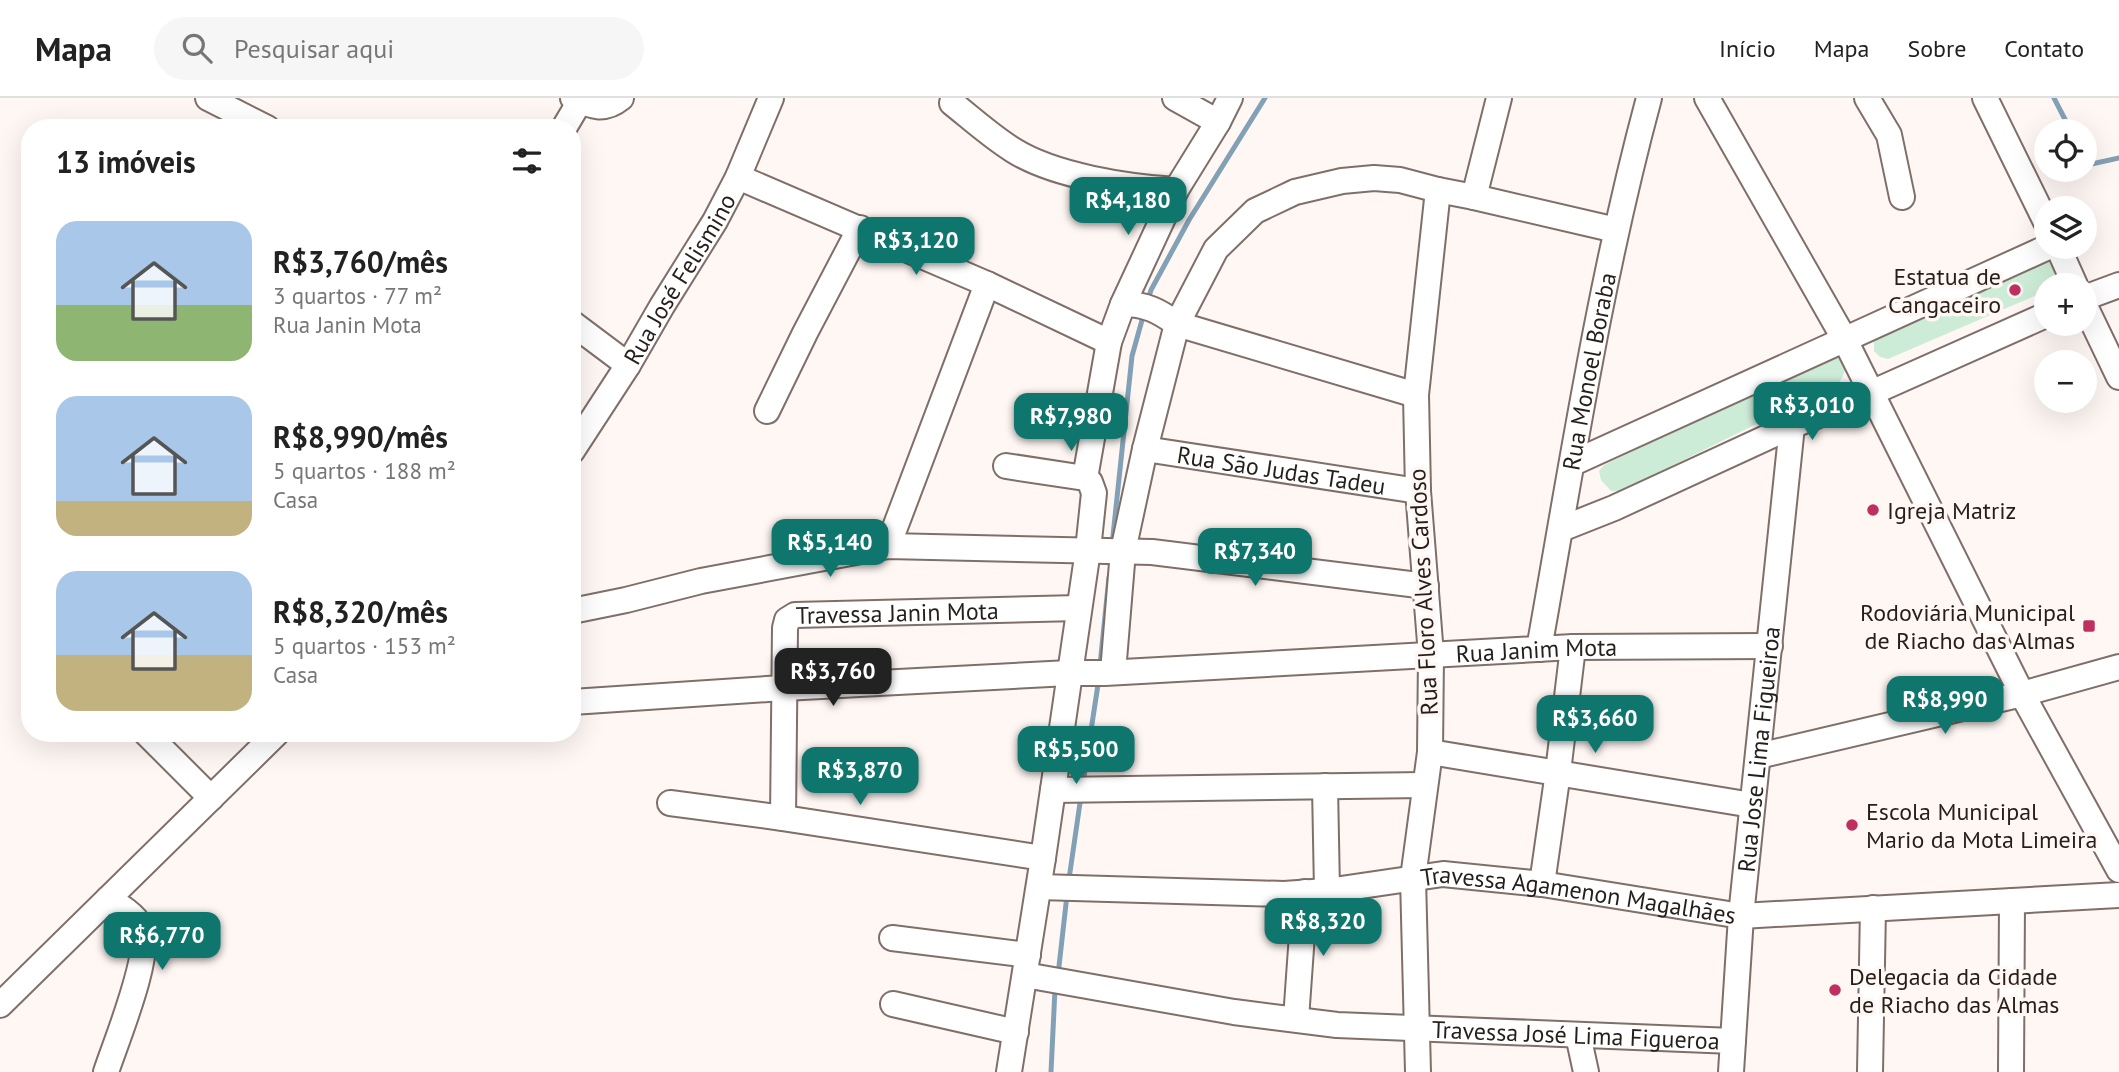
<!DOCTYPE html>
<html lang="pt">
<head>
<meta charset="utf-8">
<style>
  :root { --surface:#fff; --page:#f6f6f6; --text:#222; --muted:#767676; --line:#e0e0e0; --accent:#0f766e }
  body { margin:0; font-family:"PT Sans",sans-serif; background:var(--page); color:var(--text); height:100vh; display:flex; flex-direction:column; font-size:26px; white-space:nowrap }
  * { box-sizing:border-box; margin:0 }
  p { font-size:23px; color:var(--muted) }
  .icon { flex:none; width:38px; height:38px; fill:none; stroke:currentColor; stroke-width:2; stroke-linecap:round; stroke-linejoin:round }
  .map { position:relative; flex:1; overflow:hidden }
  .drawer { position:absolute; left:21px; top:21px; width:560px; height:623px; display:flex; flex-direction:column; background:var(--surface); border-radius:28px; box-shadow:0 7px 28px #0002 }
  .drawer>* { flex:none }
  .fabs { position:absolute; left:2034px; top:21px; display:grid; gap:14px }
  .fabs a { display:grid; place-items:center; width:63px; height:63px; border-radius:50%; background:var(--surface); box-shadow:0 7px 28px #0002; font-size:35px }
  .price { position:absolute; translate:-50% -60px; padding:0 16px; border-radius:14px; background:var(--accent); color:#fff; font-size:23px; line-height:46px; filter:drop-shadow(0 2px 4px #0008) }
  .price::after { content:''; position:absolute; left:50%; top:42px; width:21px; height:16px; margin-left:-10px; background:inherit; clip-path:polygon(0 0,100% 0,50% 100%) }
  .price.on { background:#222; color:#fff }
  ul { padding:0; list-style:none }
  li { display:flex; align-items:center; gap:21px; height:175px; padding:0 35px }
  li span { display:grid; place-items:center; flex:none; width:196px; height:140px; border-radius:21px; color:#555 }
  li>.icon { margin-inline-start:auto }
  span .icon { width:84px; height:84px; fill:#fffc; stroke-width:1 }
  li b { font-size:30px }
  h2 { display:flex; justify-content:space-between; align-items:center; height:84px; padding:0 35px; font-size:30px }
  header { display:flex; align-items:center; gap:42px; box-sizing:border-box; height:98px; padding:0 35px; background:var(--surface); border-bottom:2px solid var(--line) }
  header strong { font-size:33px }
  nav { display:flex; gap:38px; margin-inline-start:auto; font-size:24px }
  .search { width:490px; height:63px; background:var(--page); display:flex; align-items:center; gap:18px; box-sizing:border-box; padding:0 24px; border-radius:38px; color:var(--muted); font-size:26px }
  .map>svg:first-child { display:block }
  .green { fill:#cdecd7 }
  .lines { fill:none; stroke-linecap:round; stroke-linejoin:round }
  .stream { stroke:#83a1b6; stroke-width:5 }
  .minor-casing { stroke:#7f6f68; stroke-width:28 }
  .minor { stroke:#fff; stroke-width:24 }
  .poi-dot { fill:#be3060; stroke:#fff7f4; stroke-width:2.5 }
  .labels { text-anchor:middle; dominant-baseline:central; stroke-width:7; stroke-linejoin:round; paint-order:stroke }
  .poi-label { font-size:24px; fill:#251f1c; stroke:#fff7f4; text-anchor:start }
  .street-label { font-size:24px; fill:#251f1c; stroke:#fff7f4 }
</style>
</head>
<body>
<header>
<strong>Mapa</strong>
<div class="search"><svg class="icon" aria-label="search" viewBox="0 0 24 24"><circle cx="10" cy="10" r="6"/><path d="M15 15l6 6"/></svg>Pesquisar aqui</div>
<nav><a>Início</a><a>Mapa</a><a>Sobre</a><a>Contato</a></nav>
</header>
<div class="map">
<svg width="2119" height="974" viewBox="0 0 2119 974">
  <rect width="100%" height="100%" fill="#fff7f4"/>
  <path class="green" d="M 2043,154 L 2065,175 L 2058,187 L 2046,187 L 2046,193 L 1888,261 L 1880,259 L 1874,253 L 1874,241 Z
    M 1843,256 L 1847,264 L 1843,278 L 1839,285 L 1621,393 L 1611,393 L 1601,382 L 1599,373 L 1604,367 L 1830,258 Z"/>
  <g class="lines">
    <path class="stream" d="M 2054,0 L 2071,33
      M 2084,61 L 2087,67 L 2119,60
      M 1148,202 L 1151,192 L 1189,122 L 1265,0
      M 1112,447 L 1132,258 L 1144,215
      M 1100,567 L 1109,479
      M 1083,685 L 1099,580
      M 1069,781 L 1081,698
      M 1058,877 L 1067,797
      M 1051,974 L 1055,891"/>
    <g class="minor-casing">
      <g id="minor">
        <path d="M 208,0 L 267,30"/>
        <path d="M 573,0 C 591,8 604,14 621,0"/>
        <path d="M 1175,0 L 1218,24"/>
        <path d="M 1707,0 L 1845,242 L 2022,596 L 2119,772"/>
        <path d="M 1867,0 L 1889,37 L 1902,99"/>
        <path d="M 1985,0 L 2046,124"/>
        <path d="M 952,5 C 972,21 992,39 1013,52 C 1054,78 1128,89 1176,92"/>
        <path d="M 564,30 L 580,3"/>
        <path d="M 738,79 L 987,186 L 1109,244"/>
        <path d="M 1474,99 L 1499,0"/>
        <path d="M 2058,149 L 2075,187"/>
        <path d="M 2084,200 L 2119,187"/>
        <path d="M 1123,206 L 1176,92 L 1218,24 L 1230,0"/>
        <path d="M 2084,206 L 2119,279"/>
        <path d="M 572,225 L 628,267"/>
        <path d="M 767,313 L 805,235 L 860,130"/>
        <path id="s1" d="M 1145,351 L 1418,393"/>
        <path id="s2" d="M 572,353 L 628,267 L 662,208 L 715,123 L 738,79 L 771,0"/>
        <path d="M 1573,365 L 2048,149"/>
        <path d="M 1006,368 L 1085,380 L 1090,384 L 1094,395 L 1088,452 L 1043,760 L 1009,974"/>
        <path d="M 1085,380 L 1109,244 L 1123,206 C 1146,206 1159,213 1177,226 L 1416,297"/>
        <path d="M 1561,431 L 1614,410 L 1792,328 L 1871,295 L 2046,217"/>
        <path d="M 888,448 L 987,186"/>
        <path d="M 572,513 L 626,502 L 701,483 L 888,448 L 1152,454 L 1426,488"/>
        <path id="s3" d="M 1539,551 C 1572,366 1600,181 1649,0"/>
        <path d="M 1113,574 L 1123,453 L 1145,351 L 1177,226 L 1216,151 L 1255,113 L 1295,94 L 1342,83 L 1374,80 L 1400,82 L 1438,92"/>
        <path id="s4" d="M 572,604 L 783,590 L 1069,575 L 1105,575 L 1573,549 L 1770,548"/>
        <path d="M 146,635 L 211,700"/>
        <path d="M 1430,654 L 1752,707"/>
        <path d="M 1758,658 L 2022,596 L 2119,569"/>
        <path d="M 1325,688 L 1327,793"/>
        <path d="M 1053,692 L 1425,687"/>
        <path d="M 670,705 L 783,720 L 1043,760"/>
        <path id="s5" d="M 783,720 L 785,530 L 787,522 L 795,517 L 1079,510"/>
        <path d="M 1542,786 L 1558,674 L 1573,549"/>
        <path id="s6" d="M 1039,789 L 1284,796 L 1327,793 L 1443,776 L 1542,786 L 1741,818 L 2119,797"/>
        <path d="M 892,840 L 1028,857"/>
        <path id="s7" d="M 1025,877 L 1234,914 L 1337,927 L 1733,943"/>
        <path d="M 893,906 L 1016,934"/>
        <path d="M 0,907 L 277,635"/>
        <path d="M 1296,921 L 1305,794"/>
        <path d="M 1578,937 L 1586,974"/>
        <path d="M 106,974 C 115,946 154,853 141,829 C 134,816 120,808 108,801"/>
        <path d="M 1418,974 L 1413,780 L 1430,654 L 1431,557 L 1418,393 L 1416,297 L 1438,92 L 1474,99 L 1616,132"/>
        <path id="s8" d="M 1731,974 L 1741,818 L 1792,328"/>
        <path d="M 1870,974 L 1873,810"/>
        <path d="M 2011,974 L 2012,803"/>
      </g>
    </g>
    <use href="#minor" class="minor"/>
  </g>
  <g class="poi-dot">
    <circle cx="2015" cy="192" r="7"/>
    <circle cx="1873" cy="412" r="7"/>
    <rect x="2082" y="521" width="14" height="14" rx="3.5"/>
    <circle cx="1852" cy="727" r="7"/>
    <circle cx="1835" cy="892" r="7"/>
  </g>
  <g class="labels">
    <g class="poi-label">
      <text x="2001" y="178" text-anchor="end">Estatua de<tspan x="2001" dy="28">Cangaceiro</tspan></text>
      <text x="1887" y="412">Igreja Matriz</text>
      <text x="2075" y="514" text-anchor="end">Rodoviária Municipal<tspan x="2075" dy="28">de Riacho das Almas</tspan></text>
      <text x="1866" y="713">Escola Municipal<tspan x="1866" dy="28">Mario da Mota Limeira</tspan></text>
      <text x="1849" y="878">Delegacia da Cidade<tspan x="1849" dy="28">de Riacho das Almas</tspan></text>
    </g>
    <g class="street-label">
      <text stroke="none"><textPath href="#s2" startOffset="203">Rua José Felismino</textPath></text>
      <text stroke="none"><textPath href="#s3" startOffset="282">Rua Monoel Boraba</textPath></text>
      <text stroke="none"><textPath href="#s1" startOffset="138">Rua São Judas Tadeu</textPath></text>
      <text transform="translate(1423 494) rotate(-93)">Rua Floro Alves Cardoso</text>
      <text stroke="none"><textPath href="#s5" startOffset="310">Travessa Janin Mota</textPath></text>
      <text stroke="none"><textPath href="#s4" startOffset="966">Rua Janim Mota</textPath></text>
      <text stroke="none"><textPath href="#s8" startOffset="324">Rua Jose Lima Figueiroa</textPath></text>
      <text stroke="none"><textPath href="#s6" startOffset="542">Travessa Agamenon Magalhães</textPath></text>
      <text stroke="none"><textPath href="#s7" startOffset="555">Travessa José Lima Figueroa</textPath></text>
    </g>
  </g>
</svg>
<div class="fabs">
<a><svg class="icon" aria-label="locate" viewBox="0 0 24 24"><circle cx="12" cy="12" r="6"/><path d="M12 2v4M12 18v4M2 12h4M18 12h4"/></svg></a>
<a><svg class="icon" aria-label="layers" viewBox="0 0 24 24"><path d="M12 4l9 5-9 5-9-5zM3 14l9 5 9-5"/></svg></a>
<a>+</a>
<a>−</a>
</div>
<b class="price" style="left:1128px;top:139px">R$4,180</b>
<b class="price" style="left:916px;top:179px">R$3,120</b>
<b class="price" style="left:1812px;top:344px">R$3,010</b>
<b class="price" style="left:1071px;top:355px">R$7,980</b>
<b class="price" style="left:830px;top:481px">R$5,140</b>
<b class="price" style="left:1255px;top:490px">R$7,340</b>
<b class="price on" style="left:833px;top:610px">R$3,760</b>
<b class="price" style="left:1945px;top:638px">R$8,990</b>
<b class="price" style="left:1595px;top:657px">R$3,660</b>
<b class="price" style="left:1076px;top:688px">R$5,500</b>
<b class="price" style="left:860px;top:709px">R$3,870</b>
<b class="price" style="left:1323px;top:860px">R$8,320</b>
<b class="price" style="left:162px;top:874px">R$6,770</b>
<section class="drawer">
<h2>13 imóveis<svg class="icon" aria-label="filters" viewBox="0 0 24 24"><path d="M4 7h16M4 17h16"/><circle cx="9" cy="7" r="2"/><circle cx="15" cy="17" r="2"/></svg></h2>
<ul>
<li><span style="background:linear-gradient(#a9c7e8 60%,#8fb573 0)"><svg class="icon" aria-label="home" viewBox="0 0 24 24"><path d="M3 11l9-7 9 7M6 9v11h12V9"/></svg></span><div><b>R$3,760/mês</b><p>3 quartos · 77 m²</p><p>Rua Janin Mota</p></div></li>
<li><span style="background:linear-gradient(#a9c7e8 75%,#c2b280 0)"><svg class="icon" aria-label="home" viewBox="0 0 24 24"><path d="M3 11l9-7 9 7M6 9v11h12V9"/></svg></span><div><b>R$8,990/mês</b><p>5 quartos · 188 m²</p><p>Casa</p></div></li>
<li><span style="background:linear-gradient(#a9c7e8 60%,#c2b280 0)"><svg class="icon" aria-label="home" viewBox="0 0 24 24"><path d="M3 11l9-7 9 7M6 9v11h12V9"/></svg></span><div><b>R$8,320/mês</b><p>5 quartos · 153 m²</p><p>Casa</p></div></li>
</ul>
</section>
</div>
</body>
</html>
